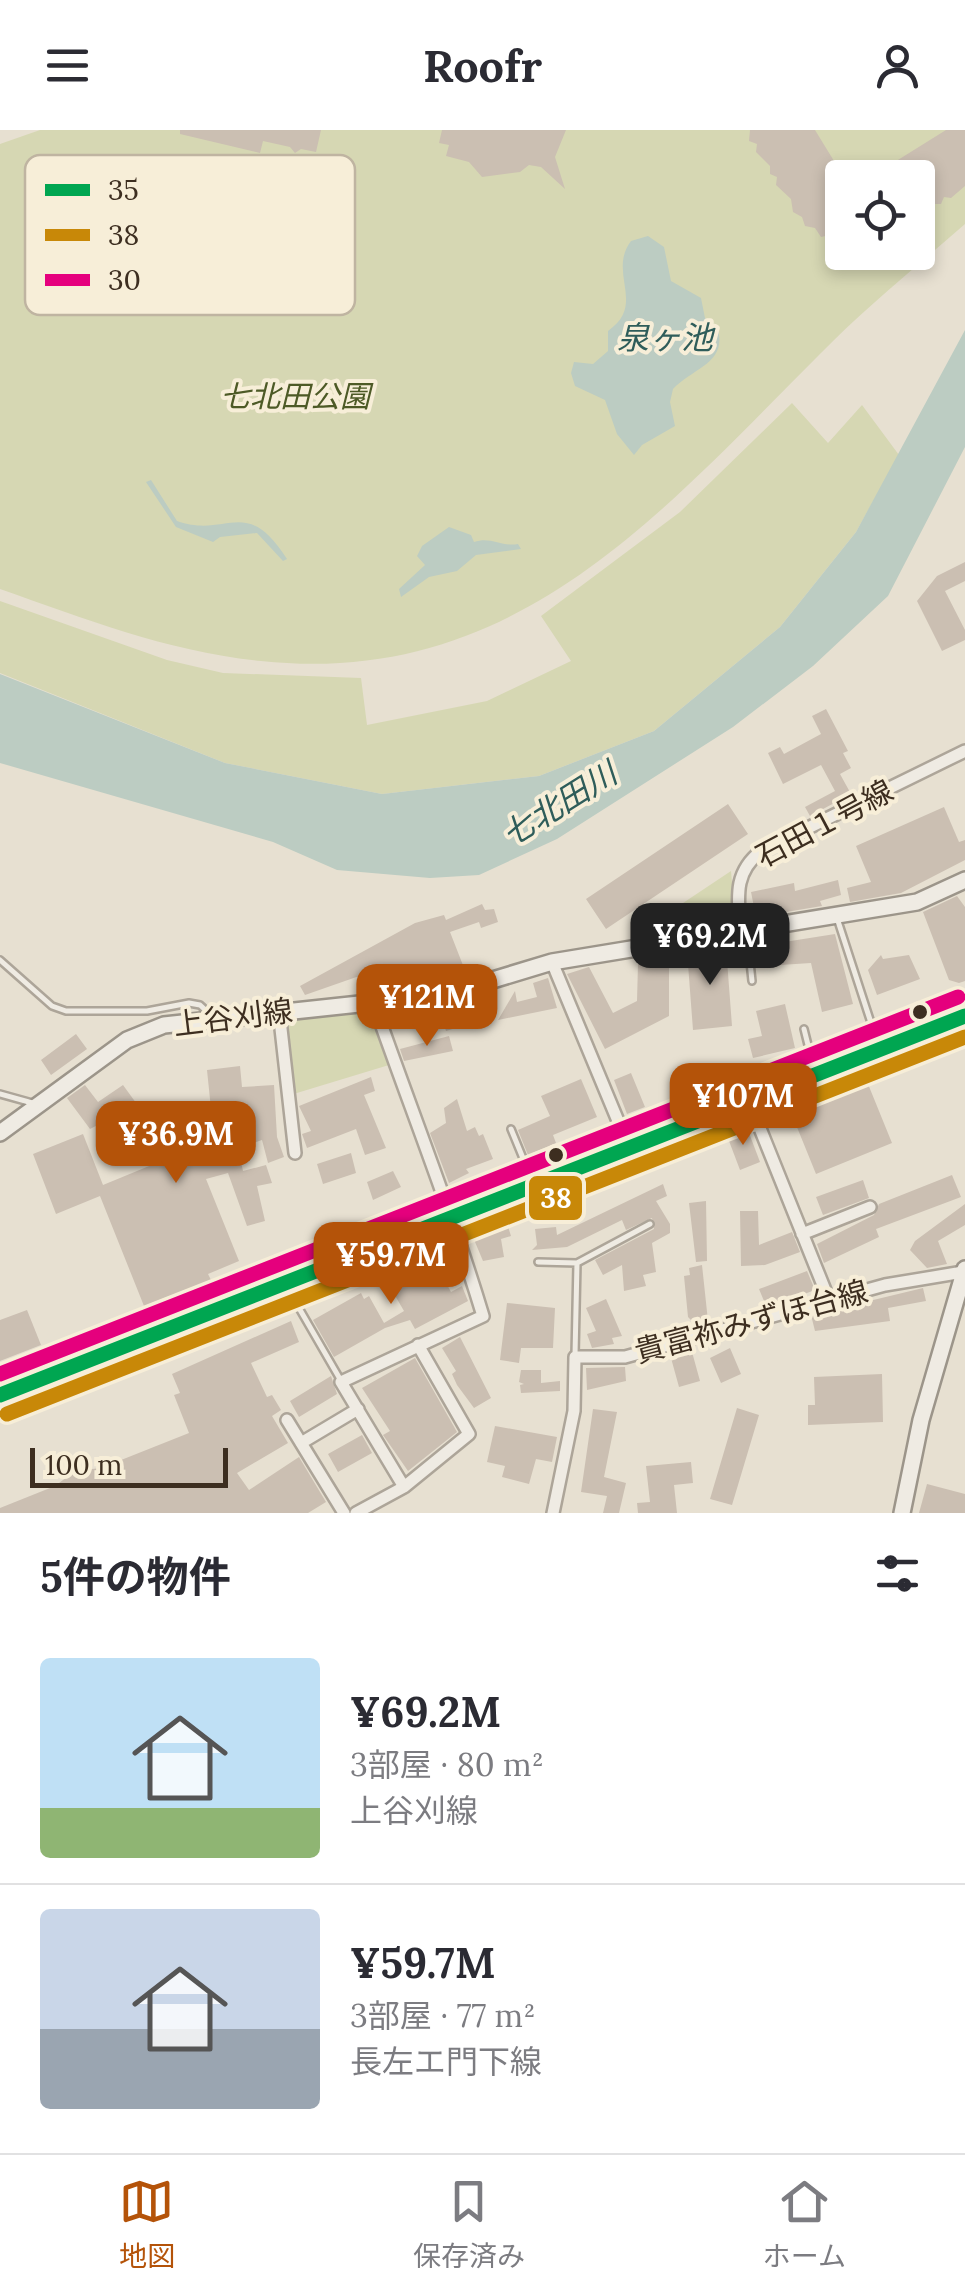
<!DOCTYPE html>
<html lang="ja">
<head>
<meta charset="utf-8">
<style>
  :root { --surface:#fff; --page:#f7f7f7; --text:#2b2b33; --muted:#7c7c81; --line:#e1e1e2; --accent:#b45309 }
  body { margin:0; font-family:Lora,"Noto Sans JP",serif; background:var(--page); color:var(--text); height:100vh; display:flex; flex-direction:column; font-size:38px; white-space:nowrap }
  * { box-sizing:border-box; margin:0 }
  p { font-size:32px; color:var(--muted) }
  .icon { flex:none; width:55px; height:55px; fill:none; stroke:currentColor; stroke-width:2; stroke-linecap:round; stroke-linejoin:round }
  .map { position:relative; height:1383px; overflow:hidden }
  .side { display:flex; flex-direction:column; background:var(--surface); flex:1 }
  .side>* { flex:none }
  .controls { position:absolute; left:825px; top:30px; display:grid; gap:20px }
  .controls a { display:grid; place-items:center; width:110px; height:110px; border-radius:10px; background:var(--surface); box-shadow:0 5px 15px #0003; font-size:50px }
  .scale { position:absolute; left:30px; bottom:25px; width:198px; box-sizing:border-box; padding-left:10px; border:5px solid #3d2e20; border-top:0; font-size:28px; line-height:35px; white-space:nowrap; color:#3d2e20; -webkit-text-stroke:8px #f7eed8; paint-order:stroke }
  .price { position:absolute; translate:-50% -85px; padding:0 22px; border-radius:20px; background:var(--accent); color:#fff; font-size:32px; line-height:65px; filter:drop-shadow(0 2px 5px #0008) }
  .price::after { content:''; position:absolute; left:50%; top:60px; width:30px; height:22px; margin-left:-15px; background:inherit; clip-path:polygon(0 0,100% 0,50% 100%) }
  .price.current { background:#222; color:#fff }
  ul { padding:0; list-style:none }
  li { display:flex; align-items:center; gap:30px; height:250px; padding:0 40px }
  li+li { border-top:2px solid var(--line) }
  li span { display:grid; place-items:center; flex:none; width:280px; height:200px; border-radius:10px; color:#555 }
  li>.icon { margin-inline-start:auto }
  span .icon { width:120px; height:120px; fill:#fffc; stroke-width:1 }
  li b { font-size:42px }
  h2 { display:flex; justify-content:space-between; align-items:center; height:120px; padding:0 40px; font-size:42px }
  header { display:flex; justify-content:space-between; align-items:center; height:130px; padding:0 40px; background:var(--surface); font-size:45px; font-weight:700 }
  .tabs { display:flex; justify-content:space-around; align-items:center; height:140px; border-top:2px solid var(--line); background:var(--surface); font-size:28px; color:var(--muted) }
  .tabs a { display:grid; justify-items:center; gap:5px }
  .tabs .current { color:var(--accent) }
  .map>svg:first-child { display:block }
  .green { fill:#d6d7b3; fill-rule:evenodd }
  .water { fill:#bcccc2 }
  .building { fill:#cbbfb2; fill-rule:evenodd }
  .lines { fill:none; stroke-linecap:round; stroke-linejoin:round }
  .lane-casing { stroke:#ada599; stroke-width:10 }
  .street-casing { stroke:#ada599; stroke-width:16 }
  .secondary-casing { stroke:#9c958a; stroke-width:20 }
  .primary-casing { stroke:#928b80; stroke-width:22 }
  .lane { stroke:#efebe3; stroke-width:5 }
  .street { stroke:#efebe3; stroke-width:11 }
  .secondary { stroke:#efebe3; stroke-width:15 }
  .primary { stroke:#e6e1d4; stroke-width:18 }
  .bus-1-casing { stroke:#f7eed8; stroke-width:22 }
  .bus-2-casing { stroke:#f7eed8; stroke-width:22 }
  .bus-3-casing { stroke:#f7eed8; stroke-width:22 }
  .bus-1 { stroke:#00a651; stroke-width:15 }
  .bus-2 { stroke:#c88808; stroke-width:15 }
  .bus-3 { stroke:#e5007d; stroke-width:15 }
  .bus-dot { fill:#3d2e20; stroke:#f7eed8; stroke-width:4 }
  .labels { text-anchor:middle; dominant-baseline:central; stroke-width:8; stroke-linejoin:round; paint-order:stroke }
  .park-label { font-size:30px; font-style:italic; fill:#4d5a26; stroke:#f7eed8 }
  .street-label { font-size:30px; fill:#3d2e20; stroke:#f7eed8 }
  .water-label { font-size:32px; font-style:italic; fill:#2f5d5a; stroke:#f7eed8 }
  .key { fill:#f7eed8; stroke:#bfb4a1; stroke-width:2.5 }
  .key-label { font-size:28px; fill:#3d2e20 }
  .line-badge { stroke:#f7eed8; stroke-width:4 }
  .badge-label { font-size:28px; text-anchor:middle; font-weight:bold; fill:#fff }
</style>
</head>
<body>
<header><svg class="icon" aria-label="menu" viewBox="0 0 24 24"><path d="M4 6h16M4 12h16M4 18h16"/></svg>Roofr<svg class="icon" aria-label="person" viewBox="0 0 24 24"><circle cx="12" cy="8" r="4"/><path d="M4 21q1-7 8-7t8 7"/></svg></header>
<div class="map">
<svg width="965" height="1383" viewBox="0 0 965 1383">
  <rect width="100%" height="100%" fill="#e7e0d1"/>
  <path class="green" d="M 40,0 L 965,0 L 965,94 C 916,137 865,178 819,225 C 658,386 513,558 261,531 C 169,522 86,489 0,459 L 0,14 ZM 842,48 L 918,48 L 918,122 L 842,122 Z
    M 792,273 L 828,313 L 862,275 L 899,325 L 856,402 L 780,497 L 654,601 L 539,646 L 382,664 L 225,633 L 0,543 L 0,471 L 167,530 L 223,543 L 361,548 L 367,595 L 487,571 L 571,531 L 541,486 L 680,382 Z
    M 731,741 L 735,788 L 728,797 L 653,804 L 659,789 Z
    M 373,871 L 389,935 L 287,966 L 282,886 Z"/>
  <path class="water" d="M 648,106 L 664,117 L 671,151 L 701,168 L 705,188 L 717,196 C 729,233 694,237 673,259 L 670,272 L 675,296 L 642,315 L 634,325 L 617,304 L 605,270 L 575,256 L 571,243 L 574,232 L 593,234 L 608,221 L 608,201 C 647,174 607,143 631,111 Z
    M 965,200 L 965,317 L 888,466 L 813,536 L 733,597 L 557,709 L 479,745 L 430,748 L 337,740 L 273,712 L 0,633 L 0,544 L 225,633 L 382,664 L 539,646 L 654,601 L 780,497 L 856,402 Z
    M 151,350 L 177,391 C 228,409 245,364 287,429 L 283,431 L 257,403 L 220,407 L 213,412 L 176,397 L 146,352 Z
    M 449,397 L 471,405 L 474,412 C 491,406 501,417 518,414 L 521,419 L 476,425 L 457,441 L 429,447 L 401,467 L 399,459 L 425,435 L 417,426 L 422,416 Z"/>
  <path class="building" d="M 180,0 L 321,0 L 316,22 L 301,19 L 295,23 L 290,17 L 263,11 L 260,23 L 180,4 Z
    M 442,0 L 566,0 L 555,27 L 565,59 L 541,37 L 529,35 L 520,42 L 482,47 L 469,32 L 446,26 L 449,15 L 439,13 Z
    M 750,0 L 815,0 L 842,44 L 842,117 L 830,105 L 821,107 L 815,98 L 805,96 L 802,87 L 793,82 L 791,69 L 776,55 L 777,47 L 770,44 L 770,36 L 756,22 L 757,14 L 749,11 Z
    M 946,0 L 965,0 L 965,56 L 951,68 L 944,67 L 941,74 L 933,74 L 931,81 L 918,80 L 918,48 L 869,48 Z
    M 965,432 L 965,451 L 945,461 L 965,500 L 965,510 L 942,521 L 917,471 L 937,446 Z
    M 826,579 L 848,621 L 843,623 L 851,638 L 840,644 L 851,664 L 810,686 L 805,677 L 835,661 L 821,635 L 783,654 L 768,623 L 780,617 L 784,624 L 821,604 L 812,586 Z
    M 728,674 L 748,704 L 606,799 L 586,769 Z
    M 944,677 L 959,712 L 965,710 L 965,730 L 901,763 L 850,772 L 847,758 L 871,752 L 856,716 Z
    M 838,750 L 841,765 L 820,771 L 822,776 L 756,787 L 751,762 L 794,753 L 795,761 Z
    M 957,766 L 965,777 L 965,851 L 959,853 L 949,850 L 923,782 Z
    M 482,774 L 485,780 L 494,779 L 498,792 L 481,798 L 479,792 L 450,802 L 466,843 L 421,856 L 416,842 L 372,861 L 365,844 L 305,865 L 300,856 L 415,793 L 444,785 L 446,790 Z
    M 835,804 L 853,874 L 822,882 L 811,833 L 780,835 L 778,813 Z
    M 726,817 L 732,896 L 693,900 L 687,821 Z
    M 881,825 L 883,829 L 909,825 L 920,849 L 877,865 L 868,840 Z
    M 638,834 L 669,834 L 669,886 L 605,919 L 567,844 L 589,837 L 613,883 L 637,871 Z
    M 548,848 L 557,878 L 498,890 L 515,861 L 517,872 L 537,867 L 533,853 Z
    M 480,871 L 485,889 L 446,901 L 440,883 Z
    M 785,874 L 795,918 L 753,928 L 748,909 L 762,906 L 756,881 Z
    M 428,878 L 432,889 L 393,898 L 387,882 Z
    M 76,904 L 87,919 L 51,945 L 41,930 Z
    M 449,906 L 453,921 L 404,931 L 400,919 Z
    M 240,936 L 242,957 L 274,955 L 277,1007 L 284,1027 L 268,1033 L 262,1010 L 238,1018 L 243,1041 L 266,1035 L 272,1053 L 257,1056 L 265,1091 L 247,1096 L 228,1043 L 206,1049 L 239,1131 L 208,1144 L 211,1150 L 144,1176 L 100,1066 L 56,1084 L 33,1024 L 83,1004 L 103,1055 L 171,1027 L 169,1007 L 131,1013 L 129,1001 L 177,983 L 211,979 L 207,940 ZM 212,1003 L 217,1024 L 199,1030 L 185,1028 L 183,1006 Z
    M 631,943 L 645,977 L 627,984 L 614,950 Z
    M 371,947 L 375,961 L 364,965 L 386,1018 L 365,1025 L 356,999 L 307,1018 L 302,1004 L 311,1001 L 299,976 Z
    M 581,949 L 597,987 L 553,1005 L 556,1013 L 528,1025 L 518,1000 L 550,986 L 541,966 Z
    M 868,954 L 892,1013 L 816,1044 L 788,975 L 825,960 L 829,970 Z
    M 85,955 L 98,972 L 123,955 L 139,977 L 124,990 L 119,984 L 90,999 L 67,968 Z
    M 457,969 L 467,1001 L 475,997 L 479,1006 L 483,1004 L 493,1029 L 466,1039 L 469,1043 L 449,1053 L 430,1003 L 446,993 L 444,978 Z
    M 746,995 L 760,1032 L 740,1040 L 726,1003 Z
    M 351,1023 L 356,1043 L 323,1054 L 317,1034 Z
    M 393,1041 L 401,1057 L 373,1070 L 367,1052 Z
    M 952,1045 L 961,1067 L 876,1099 L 879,1107 L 824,1133 L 817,1114 L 874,1085 L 879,1074 Z
    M 863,1050 L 869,1068 L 823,1085 L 816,1067 Z
    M 663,1054 L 667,1066 L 656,1071 L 670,1094 L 670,1103 L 652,1113 L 656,1142 L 643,1145 L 646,1156 L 624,1161 L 622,1135 L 603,1145 L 595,1130 L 654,1099 L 652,1088 L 626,1100 L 622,1090 L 567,1117 L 532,1120 L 537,1115 L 535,1099 L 556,1097 L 557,1105 Z
    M 706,1071 L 707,1131 L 696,1132 L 689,1073 Z
    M 965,1074 L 965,1095 L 938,1111 L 947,1134 L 927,1138 L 910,1120 L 915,1111 Z
    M 740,1081 L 758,1081 L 759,1115 L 792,1102 L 800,1122 L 765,1135 L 741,1136 Z
    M 506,1090 L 511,1106 L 501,1109 L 504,1127 L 483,1131 L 470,1100 Z
    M 431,1125 L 451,1162 L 462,1156 L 468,1171 L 415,1199 L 410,1190 L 385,1198 L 334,1227 L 313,1190 L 361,1163 L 364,1169 L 369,1166 L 384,1193 L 404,1181 L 386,1150 Z
    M 702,1135 L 708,1191 L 694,1193 L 688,1187 L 684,1146 L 690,1145 L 689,1138 Z
    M 807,1141 L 815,1160 L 767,1178 L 759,1159 Z
    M 923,1158 L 926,1171 L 888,1178 L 890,1191 L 815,1201 L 811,1185 Z
    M 606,1169 L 622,1206 L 612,1208 L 614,1214 L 592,1218 L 587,1204 L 596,1201 L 586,1178 Z
    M 507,1173 L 555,1178 L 553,1218 L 521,1218 L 519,1233 L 500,1230 Z
    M 27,1180 L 41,1215 L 0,1231 L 0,1190 Z
    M 291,1191 L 299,1212 L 251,1233 L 267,1267 L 272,1265 L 281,1280 L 272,1286 L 288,1313 L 237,1343 L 249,1360 L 299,1327 L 326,1372 L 308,1383 L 0,1383 L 0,1378 L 55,1356 L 75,1341 L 101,1338 L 189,1303 L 174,1265 L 180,1263 L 172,1244 Z
    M 460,1207 L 491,1268 L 474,1278 L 457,1255 L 452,1244 L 456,1241 L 442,1218 Z
    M 730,1218 L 741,1244 L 721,1253 L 710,1228 Z
    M 692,1222 L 700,1251 L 679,1257 L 671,1228 Z
    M 415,1228 L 457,1302 L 408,1341 L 383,1305 L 390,1301 L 362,1258 Z
    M 625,1237 L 626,1251 L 587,1260 L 586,1238 Z
    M 521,1240 L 541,1240 L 541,1253 L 560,1251 L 560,1261 L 521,1263 L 520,1255 L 524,1254 L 519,1252 Z
    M 882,1244 L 883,1292 L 808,1295 L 808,1275 L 815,1275 L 814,1247 Z
    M 331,1246 L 337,1264 L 299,1287 L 290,1271 Z
    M 737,1278 L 759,1285 L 732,1375 L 710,1369 Z
    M 593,1279 L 617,1282 L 604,1347 L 626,1353 L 619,1383 L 603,1383 L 607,1366 L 581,1362 Z
    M 495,1296 L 557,1307 L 552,1332 L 536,1329 L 529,1354 L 502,1347 L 505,1336 L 487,1332 Z
    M 362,1305 L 372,1323 L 338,1342 L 328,1324 Z
    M 691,1332 L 693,1353 L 674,1355 L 677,1383 L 638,1383 L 637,1373 L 650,1372 L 646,1336 Z
    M 927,1354 L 965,1364 L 965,1383 L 919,1383 Z"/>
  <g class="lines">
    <g class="lane-casing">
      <path id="lane" d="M 837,788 L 874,902
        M 747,803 L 752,851
        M 0,830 L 52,876 L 66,881 L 147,881 L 189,873 L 200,875 L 213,887
        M 804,899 L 811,927
        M 0,964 L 36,974
        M 511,999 L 527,1038
        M 538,1132 L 577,1133 L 650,1094
        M 288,1159 L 340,1249
        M 575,1225 L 577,1133"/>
    </g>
    <g class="street-casing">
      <path id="street" d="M 740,801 C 738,768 733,743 761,721 L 965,621
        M 552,832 L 623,1003
        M 373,871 C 410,977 451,1080 483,1186 L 341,1252 L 404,1357 L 469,1304 L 418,1215
        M 279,881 L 295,1023
        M 749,971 L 829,1170
        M 802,1104 L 870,1077
        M 287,1290 L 344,1383
        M 301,1313 L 358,1279
        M 356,1383 L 404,1357
        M 553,1383 L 574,1281 L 575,1227 L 625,1227 L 885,1155 L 963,1142"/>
    </g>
    <g class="secondary-casing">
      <path id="secondary" d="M 0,1003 L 127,910 L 164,895 L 443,865 L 552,832 L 917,772 L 965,750
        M 902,1383 L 921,1290 L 965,1139"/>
    </g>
    <g class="primary-casing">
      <path id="primary" d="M 0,1249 L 965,870
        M 0,1265 L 965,886"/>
    </g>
    <use href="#lane" class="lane"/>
    <use href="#street" class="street"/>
    <use href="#secondary" class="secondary"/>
    <use href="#primary" class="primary"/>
    <g class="bus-1-casing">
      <path id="bus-1" d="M 0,1265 L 965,886"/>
    </g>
    <g class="bus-2-casing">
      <path id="bus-2" d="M 7,1284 L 965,907"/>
    </g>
    <g class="bus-3-casing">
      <path id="bus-3" d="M 0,1244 L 958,867"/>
    </g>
    <use href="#bus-1" class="bus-1"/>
    <use href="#bus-2" class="bus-2"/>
    <use href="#bus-3" class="bus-3"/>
  </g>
  <g class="bus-dot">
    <circle cx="920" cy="882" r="9"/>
    <circle cx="556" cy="1025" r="9"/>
  </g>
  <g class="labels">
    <g class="park-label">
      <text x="295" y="266">七北田公園</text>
    </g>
    <g class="street-label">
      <text transform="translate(824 693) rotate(-28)">石田１号線</text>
      <text transform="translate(233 887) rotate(-7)">上谷刈線</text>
      <text transform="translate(751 1191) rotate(-15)">貴富祢みずほ台線</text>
    </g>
    <g class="water-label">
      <text x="665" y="207">泉ヶ池</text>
      <text transform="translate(559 674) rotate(-32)">七北田川</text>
    </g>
  </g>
  <rect x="25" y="25" width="330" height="160" rx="15" class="key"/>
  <rect x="45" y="54" width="45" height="12" fill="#00a651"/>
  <rect x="45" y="99" width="45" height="12" fill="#c88808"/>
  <rect x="45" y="144" width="45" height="12" fill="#e5007d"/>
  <g class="key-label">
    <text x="108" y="70">35</text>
    <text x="108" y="115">38</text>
    <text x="108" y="160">30</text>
  </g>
  <rect class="line-badge" x="527" y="1044" width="57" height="48" rx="10" fill="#c88808"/>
  <g class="badge-label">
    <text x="556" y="1078">38</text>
  </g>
</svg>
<div class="controls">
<a><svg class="icon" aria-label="locate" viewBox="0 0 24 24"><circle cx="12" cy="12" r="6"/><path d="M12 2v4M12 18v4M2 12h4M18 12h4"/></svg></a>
</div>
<div class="scale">100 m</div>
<b class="price current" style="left:710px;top:858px">¥69.2M</b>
<b class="price" style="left:427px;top:919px">¥121M</b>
<b class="price" style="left:743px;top:1018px">¥107M</b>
<b class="price" style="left:176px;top:1056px">¥36.9M</b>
<b class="price" style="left:391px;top:1177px">¥59.7M</b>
</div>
<section class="side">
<h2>5件の物件<svg class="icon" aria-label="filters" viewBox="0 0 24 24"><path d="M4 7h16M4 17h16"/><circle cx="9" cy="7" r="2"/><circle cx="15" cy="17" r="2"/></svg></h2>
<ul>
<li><span style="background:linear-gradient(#bfe0f5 75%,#8fb573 0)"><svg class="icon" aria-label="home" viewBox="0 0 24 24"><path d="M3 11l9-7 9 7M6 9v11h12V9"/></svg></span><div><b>¥69.2M</b><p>3部屋 · 80 m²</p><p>上谷刈線</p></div></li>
<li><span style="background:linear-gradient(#c9d6e8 60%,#9aa5b1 0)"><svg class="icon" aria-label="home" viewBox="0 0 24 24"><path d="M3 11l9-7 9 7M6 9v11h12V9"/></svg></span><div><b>¥59.7M</b><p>3部屋 · 77 m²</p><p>長左エ門下線</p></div></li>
</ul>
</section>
<nav class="tabs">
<a class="current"><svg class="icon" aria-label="map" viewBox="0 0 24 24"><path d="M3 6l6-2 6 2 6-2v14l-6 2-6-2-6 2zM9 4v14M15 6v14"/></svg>地図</a>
<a><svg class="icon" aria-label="saved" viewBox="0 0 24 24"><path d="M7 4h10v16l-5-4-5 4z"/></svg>保存済み</a>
<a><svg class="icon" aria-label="home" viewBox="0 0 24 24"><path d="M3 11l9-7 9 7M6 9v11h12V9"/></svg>ホーム</a>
</nav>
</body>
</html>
